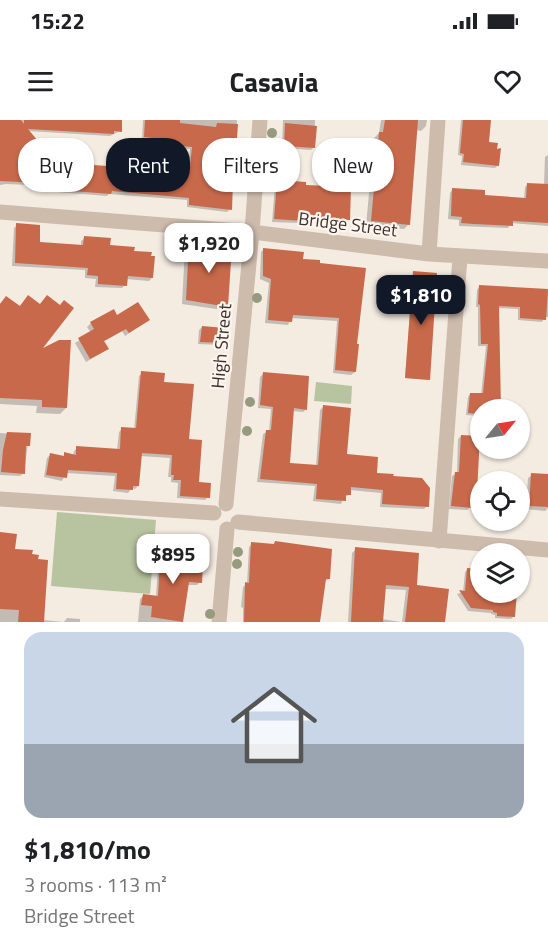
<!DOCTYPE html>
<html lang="en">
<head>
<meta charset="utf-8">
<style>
  :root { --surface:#fff; --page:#f2f2f2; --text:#202124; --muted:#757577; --line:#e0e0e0; --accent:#111827 }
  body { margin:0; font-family:"Titillium Web",sans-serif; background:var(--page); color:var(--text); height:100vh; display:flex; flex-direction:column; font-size:22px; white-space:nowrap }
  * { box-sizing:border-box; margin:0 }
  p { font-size:20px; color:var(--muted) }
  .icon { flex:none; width:33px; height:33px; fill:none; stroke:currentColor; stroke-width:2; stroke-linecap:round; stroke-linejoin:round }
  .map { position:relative; height:502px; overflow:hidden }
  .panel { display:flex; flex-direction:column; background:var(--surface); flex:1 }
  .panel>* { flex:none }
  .guide { position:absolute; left:18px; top:18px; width:513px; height:54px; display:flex; gap:12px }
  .needle { width:39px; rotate:60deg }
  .fabs { position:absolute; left:470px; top:279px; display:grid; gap:12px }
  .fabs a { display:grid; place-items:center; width:60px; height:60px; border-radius:50%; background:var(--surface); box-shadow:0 2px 4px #0004; font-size:30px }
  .price { position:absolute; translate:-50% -51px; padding:0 14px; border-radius:12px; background:#fff; color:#222; font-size:20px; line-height:39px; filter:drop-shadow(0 2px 3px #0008) }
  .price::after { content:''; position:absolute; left:50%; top:36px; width:18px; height:14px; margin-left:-9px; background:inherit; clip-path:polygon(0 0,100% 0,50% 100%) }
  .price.active { background:var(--accent); color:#fff }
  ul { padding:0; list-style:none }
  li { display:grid; align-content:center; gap:12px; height:318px; padding:0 24px }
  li+li { border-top:2px solid var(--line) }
  li span { display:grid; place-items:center; height:186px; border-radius:18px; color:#555 }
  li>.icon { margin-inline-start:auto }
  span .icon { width:108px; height:108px; fill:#fffc; stroke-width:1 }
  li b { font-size:26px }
  .pill { padding:0 21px; border-radius:24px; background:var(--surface); box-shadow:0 2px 4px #0004; font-size:21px; line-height:54px }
  .pill.active { background:var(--accent); color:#fff }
  .status { display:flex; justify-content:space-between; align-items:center; height:42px; padding:0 30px; background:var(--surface); direction:ltr }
  .status svg { height:16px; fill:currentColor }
  header { display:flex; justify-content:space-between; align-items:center; height:78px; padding:0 24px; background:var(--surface); font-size:27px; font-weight:700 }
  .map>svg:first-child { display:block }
  .green { fill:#b8c4a0 }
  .shadow { fill:#0003 }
  .building { fill:#c8694b }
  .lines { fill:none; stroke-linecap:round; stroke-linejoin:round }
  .minor { stroke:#cdbbac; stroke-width:15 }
  .tree { fill:#969b7f }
  .labels { text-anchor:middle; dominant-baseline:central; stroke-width:4.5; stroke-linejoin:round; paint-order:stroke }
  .street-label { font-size:18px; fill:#3b302b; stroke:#fbf5ee }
</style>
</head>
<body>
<div class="status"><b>15:22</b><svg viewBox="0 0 49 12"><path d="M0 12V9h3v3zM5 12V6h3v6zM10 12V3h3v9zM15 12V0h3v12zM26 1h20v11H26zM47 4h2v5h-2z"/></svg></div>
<header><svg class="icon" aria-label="menu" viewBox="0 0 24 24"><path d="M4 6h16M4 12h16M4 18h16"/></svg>Casavia<svg class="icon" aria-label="heart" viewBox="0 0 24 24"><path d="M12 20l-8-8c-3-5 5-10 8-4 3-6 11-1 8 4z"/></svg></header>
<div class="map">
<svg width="548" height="502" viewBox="0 0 548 502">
  <rect width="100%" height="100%" fill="#f4ebe1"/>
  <path class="green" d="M 316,262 L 352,266 L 351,284 L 314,281 Z
    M 57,392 L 156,400 L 150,474 L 51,466 Z"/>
  <path class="shadow" d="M 0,0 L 121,0 L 120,11 L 110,16 L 28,11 L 45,43 L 152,51 L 155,45 L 188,48 L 190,29 L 165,27 L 163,24 L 151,23 L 151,20 L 142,19 L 143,0 L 237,0 L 235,32 L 232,35 L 230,89 L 227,92 L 187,87 L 187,80 L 109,74 L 107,76 L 57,72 L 57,66 L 6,64 L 0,65 Z
    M 283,0 L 315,0 L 314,27 L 311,30 L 282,28 Z
    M 381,0 L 427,0 L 426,6 L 421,11 L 416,10 L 409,104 L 404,109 L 366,106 L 374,18 L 379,13 Z
    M 461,0 L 489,0 L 487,24 L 498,45 L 495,48 L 461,45 L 462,36 L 458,35 Z
    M 548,35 L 548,106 L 511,103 L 508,108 L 459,106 L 459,100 L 448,99 L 450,73 L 453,69 L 484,76 L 524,79 L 525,67 L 528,64 L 544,65 L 545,37 Z
    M 278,62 L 304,66 L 348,100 L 345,102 L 302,101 L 299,103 L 272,102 L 275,64 Z
    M 17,105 L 38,123 L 81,126 L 81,121 L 85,118 L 109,127 L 133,132 L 152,158 L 149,161 L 126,159 L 125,165 L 122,168 L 95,167 L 96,159 L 85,158 L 85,150 L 12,146 L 14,108 Z
    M 190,124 L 227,186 L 223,190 L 182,184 L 185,128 Z
    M 264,129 L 301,140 L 319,142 L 355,225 L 355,252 L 351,255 L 333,253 L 337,201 L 291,198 L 288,205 L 265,203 L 269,163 L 260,159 L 261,132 Z
    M 413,153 L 429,259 L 428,260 L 405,258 Z
    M 479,167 L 548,171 L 548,197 L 545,197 L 542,202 L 518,200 L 518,189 L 497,188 L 499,290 L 480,290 L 480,296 L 466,295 L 468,277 L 470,274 L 481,275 L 486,226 L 478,226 L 478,187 L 476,187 L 477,170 Z
    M 28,177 L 38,233 L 66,288 L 60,294 L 36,293 L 37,286 L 0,284 L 0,184 L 6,178 L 19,187 Z
    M 117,197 L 148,200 L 125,216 L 122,211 L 103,222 L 103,232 L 86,242 L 75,223 L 91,213 L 87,207 L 91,203 Z
    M 202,207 L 222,223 L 220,225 L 198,224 L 199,210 Z
    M 142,253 L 162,263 L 188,321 L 197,364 L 208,377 L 205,380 L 177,378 L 178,363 L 171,362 L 171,357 L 168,357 L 170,338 L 141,336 L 138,366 L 135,369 L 132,368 L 128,373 L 113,371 L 115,356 L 66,353 L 62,361 L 44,357 L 47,338 L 50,335 L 62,337 L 65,334 L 73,336 L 74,331 L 77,328 L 117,330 L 119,312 L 122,309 L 134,310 L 139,256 Z
    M 263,254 L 306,289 L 303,292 L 293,291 L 288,344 L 316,346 L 320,290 L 323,287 L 346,335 L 427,386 L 424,389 L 380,387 L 381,373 L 350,370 L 349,375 L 344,377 L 341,384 L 313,381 L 315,366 L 257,362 L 263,314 L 269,311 L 271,289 L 258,288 L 260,257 Z
    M 0,313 L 29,315 L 24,353 L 20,356 L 0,355 Z
    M 461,316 L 475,372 L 468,390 L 449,389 L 452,356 L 457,353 L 458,319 Z
    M 532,355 L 548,356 L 548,388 L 545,391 L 526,389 L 528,358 Z
    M 0,414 L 13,431 L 43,500 L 64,502 L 67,498 L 80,499 L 80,502 L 0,502 Z
    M 275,423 L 329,459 L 324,461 L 319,502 L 243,502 L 243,488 L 241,487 L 243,467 L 247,464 L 249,427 L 252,424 L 272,425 Z
    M 162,426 L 200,462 L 197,465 L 187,465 L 182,502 L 138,502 L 140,479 L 143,476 L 156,477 L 159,429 Z
    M 356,429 L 416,467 L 419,502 L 402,502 L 406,470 L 384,469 L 382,499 L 401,502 L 348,502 L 352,433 Z
    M 467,450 L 480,451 L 480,472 L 514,496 L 511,499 L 495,498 L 495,495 L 491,494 L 491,493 L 468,491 L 457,474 L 463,472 L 465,452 Z"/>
  <path class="building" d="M 0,0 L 21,0 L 24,4 L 24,0 L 122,0 L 122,12 L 114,11 L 114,14 L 28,9 L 48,33 L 47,42 L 154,49 L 154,43 L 190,47 L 192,27 L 168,25 L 165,22 L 153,21 L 153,18 L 144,17 L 145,0 L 180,0 L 180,3 L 216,7 L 217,3 L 238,4 L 236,33 L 234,33 L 232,90 L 189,85 L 189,78 L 112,71 L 111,74 L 59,70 L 59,64 L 0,61 Z
    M 385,0 L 418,0 L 410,105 L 371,101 L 379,12 L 383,12 Z
    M 463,0 L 491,0 L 489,22 L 498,23 L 497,29 L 501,28 L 499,46 L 463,42 L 464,34 L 460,33 Z
    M 285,3 L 317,6 L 315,28 L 284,26 Z
    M 277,60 L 306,62 L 306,65 L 351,67 L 350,100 L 304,98 L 304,101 L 274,99 Z
    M 527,63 L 548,64 L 548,103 L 513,101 L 513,106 L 474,104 L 461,103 L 462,97 L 451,96 L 452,68 L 485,70 L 485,75 L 526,78 Z
    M 16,103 L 40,105 L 40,122 L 83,125 L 84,116 L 111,118 L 110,125 L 135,127 L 134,131 L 152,132 L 151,136 L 155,136 L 153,158 L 128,156 L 127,166 L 98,164 L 98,156 L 87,155 L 88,148 L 15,143 Z
    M 189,122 L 232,126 L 228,187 L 186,180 Z
    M 263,128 L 304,132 L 303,139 L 320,140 L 320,143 L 366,148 L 357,224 L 359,224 L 356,252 L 335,250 L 339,198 L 293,195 L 292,202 L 268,200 L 271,159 L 263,156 Z
    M 413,151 L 437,153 L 430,260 L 405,258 Z
    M 479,165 L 548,169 L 546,200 L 520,198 L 520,187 L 499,186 L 501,290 L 480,290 L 480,294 L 468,293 L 470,273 L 483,273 L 488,224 L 481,224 L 480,185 L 478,184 Z
    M 28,175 L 40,184 L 47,175 L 60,185 L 64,180 L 74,188 L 43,228 L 59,220 L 71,220 L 67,288 L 42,287 L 42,280 L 0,278 L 0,184 L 6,176 L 20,186 Z
    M 138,182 L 150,200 L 129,213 L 126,209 L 104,221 L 109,229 L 90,239 L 78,218 L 94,209 L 90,202 L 114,189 L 117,195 Z
    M 202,206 L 225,208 L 224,223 L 200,222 Z
    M 141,251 L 165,253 L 164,262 L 194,264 L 189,319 L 202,320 L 199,362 L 211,363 L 210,378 L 180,376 L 181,360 L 173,360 L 174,355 L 171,355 L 172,335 L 142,333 L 139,366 L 133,366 L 133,370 L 116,369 L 117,353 L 68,350 L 67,358 L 46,355 L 50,333 L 64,336 L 64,332 L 76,335 L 76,326 L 120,329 L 121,307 L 136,308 Z
    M 263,252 L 309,256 L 307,290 L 294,288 L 290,343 L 318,345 L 323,285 L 351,288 L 347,334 L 378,337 L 377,353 L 394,354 L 393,356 L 422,358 L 430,368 L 429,387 L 382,384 L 383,370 L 351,367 L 351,375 L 346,375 L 346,381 L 316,379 L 317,364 L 260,359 L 266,310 L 271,310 L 273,287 L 260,285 Z
    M 7,312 L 31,313 L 30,326 L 26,326 L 25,354 L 1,352 L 3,330 Z
    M 461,315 L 480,316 L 477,372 L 473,372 L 472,388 L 451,386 L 455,352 L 459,352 Z
    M 531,353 L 548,354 L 548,387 L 529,386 Z
    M 0,412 L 17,414 L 15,429 L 33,430 L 32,434 L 39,435 L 38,439 L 48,440 L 44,502 L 18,502 L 19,490 L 0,489 Z
    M 275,421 L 332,429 L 330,459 L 326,459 L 320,502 L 244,502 L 245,462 L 249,463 L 251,422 L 274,424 Z
    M 161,424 L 183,426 L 182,443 L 203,444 L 202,463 L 189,462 L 183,502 L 151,497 L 152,486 L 141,485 L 143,474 L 158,476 Z
    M 355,427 L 419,433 L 417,465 L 449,469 L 445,502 L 405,502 L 409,467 L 386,465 L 383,502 L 351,502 Z
    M 467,448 L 480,449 L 480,472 L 517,472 L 515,497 L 497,496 L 497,493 L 493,492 L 493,490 L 471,488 L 459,470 L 465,471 Z"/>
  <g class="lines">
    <path class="minor" d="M 0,92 L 252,112 L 429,134 L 548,141
      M 429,134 L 438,0
      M 0,379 L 214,393
      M 226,384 L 252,112 L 260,0
      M 238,402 L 548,430
      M 439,421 L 460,137
      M 219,502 L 227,409"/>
  </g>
  <g class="tree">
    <circle cx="272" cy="13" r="5"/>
    <circle cx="245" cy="53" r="5"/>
    <circle cx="257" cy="178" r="5"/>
    <circle cx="250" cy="282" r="5"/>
    <circle cx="247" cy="311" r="5"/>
    <circle cx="238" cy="432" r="5"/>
    <circle cx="237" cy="444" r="5"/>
    <circle cx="210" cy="494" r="5"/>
  </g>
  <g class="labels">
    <g class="street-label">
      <text transform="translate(348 104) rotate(7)">Bridge Street</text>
      <text transform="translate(221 226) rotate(-85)">High Street</text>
    </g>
  </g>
</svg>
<div class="fabs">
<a><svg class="needle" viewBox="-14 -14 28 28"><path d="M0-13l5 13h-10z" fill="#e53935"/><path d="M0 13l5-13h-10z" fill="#757577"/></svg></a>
<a><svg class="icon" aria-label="locate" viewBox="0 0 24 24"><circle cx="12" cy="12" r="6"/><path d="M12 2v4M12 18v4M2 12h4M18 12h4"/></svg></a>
<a><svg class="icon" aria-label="layers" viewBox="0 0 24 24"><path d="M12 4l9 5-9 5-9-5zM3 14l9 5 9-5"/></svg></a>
</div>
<b class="price" style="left:209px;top:154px">$1,920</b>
<b class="price active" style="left:421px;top:206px">$1,810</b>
<b class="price" style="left:173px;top:465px">$895</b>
<div class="guide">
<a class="pill">Buy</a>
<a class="pill active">Rent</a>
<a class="pill">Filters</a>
<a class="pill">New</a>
</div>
</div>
<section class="panel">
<ul>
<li><span style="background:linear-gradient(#c9d6e8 60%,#9aa5b1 0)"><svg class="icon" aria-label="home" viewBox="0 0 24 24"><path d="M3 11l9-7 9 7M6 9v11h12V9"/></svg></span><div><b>$1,810/mo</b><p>3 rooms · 113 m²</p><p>Bridge Street</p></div></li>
</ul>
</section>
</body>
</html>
